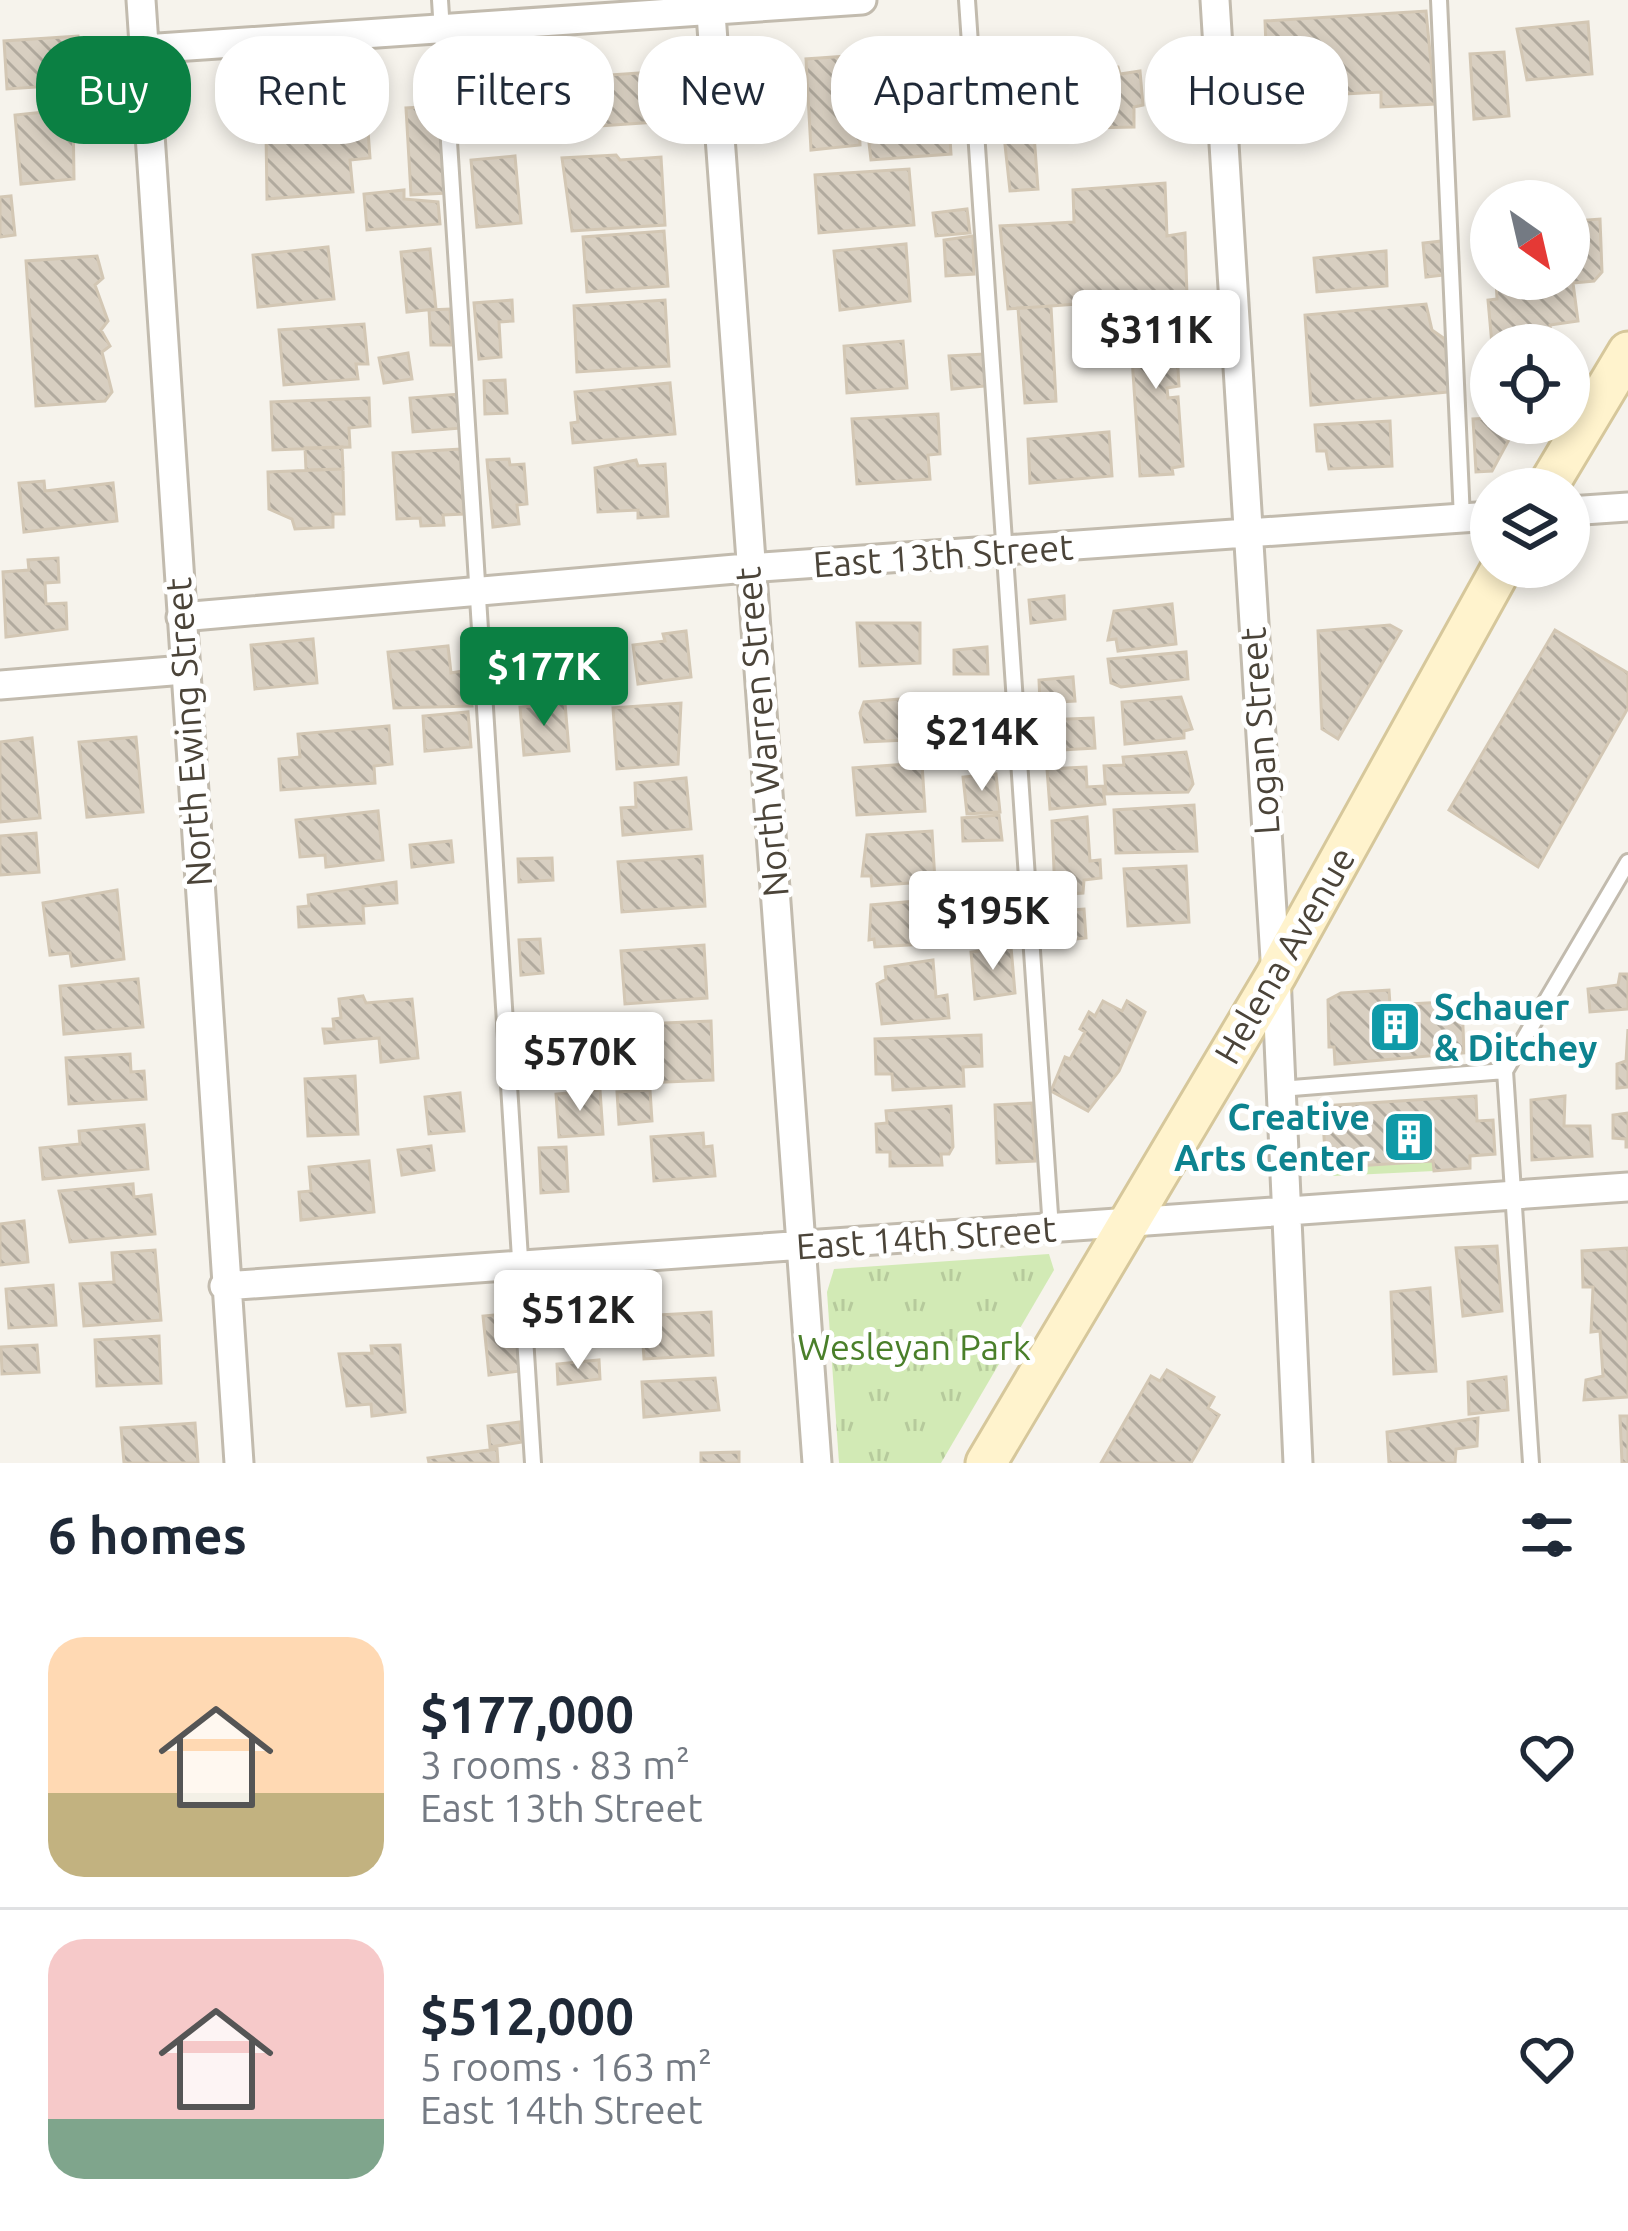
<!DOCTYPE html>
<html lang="en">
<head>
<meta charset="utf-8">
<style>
  :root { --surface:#fff; --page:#f2f2f3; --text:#1f2937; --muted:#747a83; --line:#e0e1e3; --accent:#0b8043 }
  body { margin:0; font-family:Ubuntu,sans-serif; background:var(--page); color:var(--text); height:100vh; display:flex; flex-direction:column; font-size:45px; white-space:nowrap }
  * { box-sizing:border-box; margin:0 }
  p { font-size:39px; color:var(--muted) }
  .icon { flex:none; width:66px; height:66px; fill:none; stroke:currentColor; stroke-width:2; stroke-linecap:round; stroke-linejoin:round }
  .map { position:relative; height:1463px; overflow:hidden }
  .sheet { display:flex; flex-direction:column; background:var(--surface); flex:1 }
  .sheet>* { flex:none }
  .banner { position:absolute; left:36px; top:36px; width:1557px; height:108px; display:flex; gap:24px }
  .needle { width:78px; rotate:146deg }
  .buttons { position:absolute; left:1470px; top:180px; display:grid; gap:24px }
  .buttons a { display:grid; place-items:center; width:120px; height:120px; border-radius:50%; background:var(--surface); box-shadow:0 6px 18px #0003; font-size:60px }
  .price { position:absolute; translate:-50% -102px; padding:0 27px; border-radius:12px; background:#fff; color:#222; font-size:39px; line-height:78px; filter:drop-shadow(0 3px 6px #0008) }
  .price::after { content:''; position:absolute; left:50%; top:72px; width:36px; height:27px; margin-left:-18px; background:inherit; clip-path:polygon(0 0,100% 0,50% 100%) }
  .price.active { background:var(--accent); color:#fff }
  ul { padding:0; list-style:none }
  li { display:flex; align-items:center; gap:36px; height:300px; padding:0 48px }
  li+li { border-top:3px solid var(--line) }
  li span { display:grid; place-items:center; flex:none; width:336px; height:240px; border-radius:36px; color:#555 }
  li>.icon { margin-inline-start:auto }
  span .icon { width:144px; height:144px; fill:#fffc; stroke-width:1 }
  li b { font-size:51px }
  h2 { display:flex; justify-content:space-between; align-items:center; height:144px; padding:0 48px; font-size:51px }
  .tag { padding:0 42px; border-radius:48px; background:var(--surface); box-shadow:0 6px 18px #0003; font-size:42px; line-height:108px }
  .tag.active { background:var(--accent); color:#fff }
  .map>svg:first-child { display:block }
  .grass { fill:#d2eab5 }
  .park { fill:url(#park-tufts) }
  .building { fill:url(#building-back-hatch); stroke:#d3c7b4; stroke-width:3 }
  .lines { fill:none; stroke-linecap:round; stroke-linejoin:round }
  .service-casing { stroke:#c2bbae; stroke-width:20 }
  .minor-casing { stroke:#c2bbae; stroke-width:33 }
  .secondary-casing { stroke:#d6c79b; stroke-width:45 }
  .service { stroke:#fff; stroke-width:14 }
  .minor { stroke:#fff; stroke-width:27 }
  .secondary { stroke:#fff3cd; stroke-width:39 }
  .labels { text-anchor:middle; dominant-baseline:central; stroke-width:10; stroke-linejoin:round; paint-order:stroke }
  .street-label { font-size:36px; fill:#4b4439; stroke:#fff }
  .culture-label { font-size:36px; font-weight:bold; fill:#0d838f; stroke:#fff; text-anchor:start }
  .park-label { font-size:36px; fill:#4a7f2a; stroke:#fff }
</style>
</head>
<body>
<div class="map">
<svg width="1628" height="1463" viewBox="0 0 1628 1463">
  <defs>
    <pattern id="park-tufts" width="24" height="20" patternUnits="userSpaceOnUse" patternTransform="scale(3)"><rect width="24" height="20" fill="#d2eab5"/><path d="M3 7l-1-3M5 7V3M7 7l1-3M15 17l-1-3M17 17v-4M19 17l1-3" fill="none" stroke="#b6ca9c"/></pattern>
    <pattern id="building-back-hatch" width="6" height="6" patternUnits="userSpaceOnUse" patternTransform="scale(3)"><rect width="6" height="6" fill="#d8cfc1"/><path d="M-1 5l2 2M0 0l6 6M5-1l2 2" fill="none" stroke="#b1aa9e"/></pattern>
  </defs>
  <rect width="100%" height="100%" fill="#f6f3ec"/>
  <path class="grass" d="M 1433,1161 L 1434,1171 L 1333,1176 L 1332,1168 Z"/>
  <path class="park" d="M 1049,1254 L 1054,1270 L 941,1463 L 839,1463 L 827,1292 L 834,1269 Z"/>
  <path class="building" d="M 1426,11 L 1435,104 L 1381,107 L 1381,92 L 1268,98 L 1265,21 Z
    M 1588,22 L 1592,74 L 1527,80 L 1517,29 Z
    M 78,36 L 81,84 L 7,89 L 4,41 Z
    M 1028,39 L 1031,73 L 1006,74 L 1002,41 Z
    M 961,48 L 967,96 L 931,104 L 906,106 L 897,101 L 859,106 L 860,145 L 811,150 L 806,59 Z
    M 1504,52 L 1509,116 L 1474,119 L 1470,54 Z
    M 1118,67 L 1120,74 L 1140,71 L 1143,105 L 1134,107 L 1134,127 L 1046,129 L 1043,86 L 1081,83 L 1081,68 Z
    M 652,72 L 656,122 L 571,128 L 568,78 Z
    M 553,95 L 556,136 L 517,140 L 514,98 Z
    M 442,106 L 447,193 L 411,195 L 406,108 Z
    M 948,107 L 951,154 L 871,160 L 869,143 L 907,139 L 905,133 L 919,132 L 918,111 Z
    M 73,109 L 74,179 L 21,184 L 15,115 Z
    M 319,116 L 321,131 L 346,129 L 345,119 L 367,117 L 370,158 L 350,160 L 353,192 L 267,199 L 266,132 L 291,129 L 289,118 Z
    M 1034,134 L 1038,189 L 1010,191 L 1004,136 Z
    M 616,155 L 620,160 L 661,157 L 665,225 L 572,231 L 562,158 Z
    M 515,156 L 521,223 L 477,227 L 471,160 Z
    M 909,169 L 914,225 L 819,233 L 815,175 Z
    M 1165,183 L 1167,236 L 1185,233 L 1187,296 L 1008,309 L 1000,226 L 1074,222 L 1073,190 Z
    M 404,190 L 404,199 L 438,202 L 440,224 L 367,230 L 364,194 Z
    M 11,196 L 15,235 L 0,237 L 0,197 Z
    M 967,209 L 970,233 L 936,236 L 933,213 Z
    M 1569,215 L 1574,221 L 1600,219 L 1602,272 L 1594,281 L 1573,283 L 1578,321 L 1550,325 L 1552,345 L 1492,345 L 1488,300 L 1497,299 L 1496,279 L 1569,279 Z
    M 664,231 L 668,286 L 587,292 L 583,237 Z
    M 973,236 L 974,274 L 946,276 L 944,240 Z
    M 1442,241 L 1444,275 L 1426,277 L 1423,243 Z
    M 906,244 L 910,301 L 840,310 L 834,251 Z
    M 328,247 L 334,299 L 258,307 L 253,255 Z
    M 430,249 L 436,309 L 407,312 L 401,252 Z
    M 1386,251 L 1387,286 L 1317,292 L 1314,258 Z
    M 97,256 L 103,278 L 95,285 L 108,321 L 101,330 L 110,346 L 102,352 L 112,392 L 105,401 L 36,406 L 26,261 Z
    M 512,300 L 513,321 L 499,322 L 501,357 L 479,359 L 474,303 Z
    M 665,300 L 669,366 L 577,372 L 574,306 Z
    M 1426,304 L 1432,330 L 1445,339 L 1449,392 L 1311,405 L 1305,315 Z
    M 1051,306 L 1056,401 L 1025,403 L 1018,308 Z
    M 450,309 L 452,345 L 431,345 L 429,310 Z
    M 1163,311 L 1164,318 L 1175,316 L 1179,386 L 1167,388 L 1168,398 L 1178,397 L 1183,466 L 1172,468 L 1173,474 L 1140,476 L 1129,314 Z
    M 364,324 L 368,364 L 356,364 L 358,379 L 284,385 L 279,330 Z
    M 903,341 L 907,388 L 847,393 L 844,346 Z
    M 408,353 L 412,379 L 384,383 L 379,358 Z
    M 984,354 L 986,386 L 952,389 L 949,356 Z
    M 505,380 L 507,413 L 485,414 L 484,381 Z
    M 670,383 L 675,434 L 573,443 L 571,423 L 578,422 L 575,392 Z
    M 459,394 L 462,428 L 413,432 L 410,398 Z
    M 369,398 L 370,426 L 349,428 L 350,447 L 273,450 L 271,402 Z
    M 938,414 L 940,454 L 928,455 L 930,479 L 857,484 L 852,419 Z
    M 1491,418 L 1491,423 L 1518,423 L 1492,471 L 1476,472 L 1473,419 Z
    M 1390,421 L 1392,466 L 1329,469 L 1326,451 L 1317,451 L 1315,425 Z
    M 1109,432 L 1112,476 L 1030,483 L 1028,439 Z
    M 342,447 L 343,469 L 306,470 L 305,448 Z
    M 460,449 L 464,514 L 443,515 L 444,525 L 421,526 L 420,518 L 397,519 L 393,453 Z
    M 509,459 L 510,465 L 524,464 L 527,504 L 517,505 L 519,524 L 493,527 L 487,460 Z
    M 636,460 L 638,466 L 665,464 L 668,516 L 638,518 L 638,510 L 598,512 L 595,468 Z
    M 343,469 L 344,514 L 333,514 L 333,527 L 295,529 L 292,519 L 269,509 L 268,472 Z
    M 44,481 L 45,491 L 113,483 L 117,521 L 24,532 L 19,483 Z
    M 58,558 L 59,582 L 45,583 L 46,604 L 66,603 L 67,629 L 6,637 L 3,572 L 29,570 L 28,560 Z
    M 1064,596 L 1065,619 L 1031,623 L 1029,600 Z
    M 1172,604 L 1176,644 L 1118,651 L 1116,639 L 1108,640 L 1114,611 Z
    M 857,623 L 920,623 L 920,663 L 860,666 Z
    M 1390,625 L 1401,631 L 1338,739 L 1322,729 L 1318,631 Z
    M 1555,630 L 1628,673 L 1628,708 L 1538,867 L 1449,810 Z
    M 686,631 L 691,677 L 638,684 L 633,645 L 665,641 L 663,634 Z
    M 313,639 L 317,683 L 255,689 L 251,645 Z
    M 448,646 L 451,673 L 468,670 L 472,706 L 394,708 L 388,652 Z
    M 987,647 L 988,674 L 954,674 L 954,650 Z
    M 1186,652 L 1188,679 L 1121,687 L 1111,683 L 1108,659 Z
    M 516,671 L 520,700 L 500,703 L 496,673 Z
    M 1073,677 L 1075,701 L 1040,703 L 1039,680 Z
    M 948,695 L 950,738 L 865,742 L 860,713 L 864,702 Z
    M 1181,697 L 1192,729 L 1184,731 L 1184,738 L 1125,744 L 1122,702 Z
    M 565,703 L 569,751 L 524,755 L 520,707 Z
    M 681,703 L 678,764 L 617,769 L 613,708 Z
    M 468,712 L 471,747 L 425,751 L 423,716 Z
    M 1093,718 L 1095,748 L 1045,751 L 1043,720 Z
    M 997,725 L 999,750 L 967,753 L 965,727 Z
    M 389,726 L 392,764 L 374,766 L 375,783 L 281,790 L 279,759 L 300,757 L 298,734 Z
    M 136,737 L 143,812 L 87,817 L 79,742 Z
    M 32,738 L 40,818 L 0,822 L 0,742 Z
    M 1186,752 L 1193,784 L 1188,792 L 1106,794 L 1104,766 L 1124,765 L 1123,757 Z
    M 922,763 L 925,811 L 857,815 L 853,768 Z
    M 1086,767 L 1087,787 L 1103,786 L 1105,804 L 1050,809 L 1047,769 Z
    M 996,774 L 1000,812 L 967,814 L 963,777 Z
    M 686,778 L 691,829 L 623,835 L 621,808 L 636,807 L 635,783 Z
    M 1194,805 L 1197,851 L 1116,853 L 1114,810 Z
    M 378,811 L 383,860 L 326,867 L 325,855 L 300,857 L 296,820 Z
    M 999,815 L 1002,840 L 963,841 L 962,818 Z
    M 1087,817 L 1090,861 L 1100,860 L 1101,878 L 1084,880 L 1083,893 L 1055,895 L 1052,821 Z
    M 932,831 L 935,881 L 872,886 L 871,876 L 862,876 L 867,835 Z
    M 36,833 L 39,872 L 0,875 L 0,836 Z
    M 451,841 L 453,862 L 412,867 L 410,845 Z
    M 702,856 L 705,906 L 622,912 L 618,862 Z
    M 552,858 L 553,880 L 519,882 L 518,859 Z
    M 1186,866 L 1189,922 L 1128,926 L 1124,869 Z
    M 396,882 L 397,903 L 363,906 L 364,923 L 299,927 L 298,907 L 309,906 L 308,895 Z
    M 117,890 L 124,959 L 72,966 L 70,953 L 50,955 L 43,903 Z
    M 941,899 L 941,909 L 950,908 L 951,925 L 941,927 L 943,943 L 875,947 L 874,939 L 869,940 L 871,905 Z
    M 1084,909 L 1086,938 L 1057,941 L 1056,911 Z
    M 540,939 L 543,973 L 521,975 L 519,940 Z
    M 704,945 L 707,998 L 625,1004 L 621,951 Z
    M 1011,947 L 1015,993 L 975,999 L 971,952 Z
    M 933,960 L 936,997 L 947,995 L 949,1018 L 882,1024 L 877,984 L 886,979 L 885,967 Z
    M 1620,974 L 1628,974 L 1628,1009 L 1590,1012 L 1588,989 L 1618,985 Z
    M 138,979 L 143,1027 L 64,1034 L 60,986 Z
    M 1389,990 L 1390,1005 L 1462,1001 L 1464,1053 L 1335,1064 L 1334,1047 L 1329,1047 L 1328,1000 L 1341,993 Z
    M 363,996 L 366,1003 L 412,999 L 418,1058 L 381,1062 L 379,1038 L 325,1043 L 323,1029 L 334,1029 L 333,1019 L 341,1018 L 339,999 Z
    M 1103,1001 L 1122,1011 L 1127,1001 L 1145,1012 L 1119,1071 L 1088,1111 L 1051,1091 L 1065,1057 L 1070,1059 L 1085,1032 L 1080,1029 L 1089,1012 L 1095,1016 Z
    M 711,1021 L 713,1080 L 643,1083 L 641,1024 Z
    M 1628,1029 L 1628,1087 L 1617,1088 L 1617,1064 L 1626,1061 Z
    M 981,1035 L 982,1066 L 963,1067 L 964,1086 L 893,1090 L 892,1074 L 876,1074 L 875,1039 Z
    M 130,1054 L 131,1072 L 144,1071 L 146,1099 L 69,1104 L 66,1058 Z
    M 355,1076 L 358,1134 L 308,1136 L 305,1079 Z
    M 600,1090 L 603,1134 L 559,1137 L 556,1094 Z
    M 650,1090 L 652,1121 L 619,1124 L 617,1092 Z
    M 460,1093 L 464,1131 L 429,1134 L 425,1097 Z
    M 1476,1096 L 1477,1121 L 1493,1120 L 1495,1154 L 1470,1156 L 1470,1168 L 1434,1171 L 1433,1161 L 1326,1168 L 1322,1106 Z
    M 1565,1096 L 1564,1126 L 1590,1126 L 1592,1156 L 1532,1160 L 1531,1100 Z
    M 1032,1103 L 1035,1161 L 997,1163 L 995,1105 Z
    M 951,1106 L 953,1147 L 949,1154 L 941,1154 L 942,1165 L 890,1166 L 890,1152 L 877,1152 L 876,1124 L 887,1123 L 886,1111 Z
    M 1628,1113 L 1628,1147 L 1626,1147 L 1626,1139 L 1613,1138 L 1613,1115 Z
    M 144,1125 L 148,1169 L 43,1179 L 40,1148 L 80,1144 L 79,1131 Z
    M 703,1133 L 704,1147 L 712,1146 L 715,1176 L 654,1181 L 651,1137 Z
    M 431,1146 L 434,1170 L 402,1175 L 398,1150 Z
    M 566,1147 L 568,1191 L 541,1193 L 539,1148 Z
    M 369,1161 L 374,1212 L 301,1220 L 299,1192 L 311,1191 L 309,1167 Z
    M 133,1184 L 134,1197 L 151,1195 L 155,1234 L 70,1242 L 59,1191 Z
    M 24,1221 L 28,1262 L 0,1265 L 0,1224 Z
    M 1497,1246 L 1502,1311 L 1463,1316 L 1456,1248 Z
    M 1628,1248 L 1628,1397 L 1584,1400 L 1586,1380 L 1603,1376 L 1600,1331 L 1591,1332 L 1593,1287 L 1583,1287 L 1582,1251 Z
    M 155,1250 L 161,1320 L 84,1326 L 80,1284 L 114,1282 L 112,1253 Z
    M 53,1285 L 56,1325 L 9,1328 L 6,1289 Z
    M 1430,1288 L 1436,1371 L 1394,1374 L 1391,1292 Z
    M 711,1312 L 713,1355 L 644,1359 L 641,1316 Z
    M 514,1313 L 520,1371 L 489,1375 L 483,1316 Z
    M 159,1336 L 161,1383 L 97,1386 L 95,1340 Z
    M 37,1345 L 39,1372 L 2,1374 L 1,1347 Z
    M 400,1345 L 405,1412 L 372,1416 L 371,1404 L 347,1406 L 339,1354 L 372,1353 L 371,1346 Z
    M 599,1360 L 600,1379 L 558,1384 L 557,1364 Z
    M 1167,1370 L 1214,1397 L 1208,1408 L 1219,1415 L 1191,1463 L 1101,1463 L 1151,1376 L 1160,1381 Z
    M 1506,1377 L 1508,1410 L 1469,1414 L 1468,1382 Z
    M 715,1378 L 719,1410 L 644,1417 L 642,1382 Z
    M 1620,1416 L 1628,1416 L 1628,1463 L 1622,1463 Z
    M 1478,1418 L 1477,1446 L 1456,1449 L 1455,1463 L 1389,1463 L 1387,1432 Z
    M 520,1422 L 522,1442 L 490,1447 L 488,1426 Z
    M 195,1423 L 198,1463 L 124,1463 L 121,1428 Z
    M 497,1449 L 498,1463 L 429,1463 L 428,1458 Z
    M 739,1452 L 739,1463 L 701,1463 L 701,1453 Z"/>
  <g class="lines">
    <g class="service-casing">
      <path id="service" d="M 440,0 L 533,1463
        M 967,0 L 1051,1229
        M 1439,0 L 1462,519
        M 1280,1089 L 1505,1071
        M 1531,1463 L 1505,1071 L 1628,862"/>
    </g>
    <g class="minor-casing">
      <path id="minor" d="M 141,0 L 239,1463
        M 710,0 L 817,1463
        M 1215,0 L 1276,975 L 1298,1463
        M 144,49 L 862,0
        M 1569,511 L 1628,507
        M 181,617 L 747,568 L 1491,516
        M 0,685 L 184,670
        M 224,1286 L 1628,1187"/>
    </g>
    <g class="secondary-casing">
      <path id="secondary" d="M 1546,489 L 1628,352
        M 986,1463 L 1276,975 L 1502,567"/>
    </g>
    <use href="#service" class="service"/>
    <use href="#minor" class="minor"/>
    <use href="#secondary" class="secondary"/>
  </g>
  <defs>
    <g id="building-square" transform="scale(2.7)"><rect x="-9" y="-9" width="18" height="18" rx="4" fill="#0f9aa8" stroke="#fff"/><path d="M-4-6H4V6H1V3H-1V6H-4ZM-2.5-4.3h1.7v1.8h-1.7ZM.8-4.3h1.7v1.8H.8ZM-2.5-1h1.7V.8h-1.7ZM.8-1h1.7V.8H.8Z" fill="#fff"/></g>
  </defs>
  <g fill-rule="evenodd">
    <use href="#building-square" x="1395" y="1027"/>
    <use href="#building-square" x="1409" y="1137"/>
  </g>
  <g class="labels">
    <g class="street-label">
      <text transform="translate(943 555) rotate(-4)">East 13th Street</text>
      <text transform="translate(1259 731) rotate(-94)">Logan Street</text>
      <text transform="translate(188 732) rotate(-94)">North Ewing Street</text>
      <text transform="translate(761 732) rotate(-95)">North Warren Street</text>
      <text transform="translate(1284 955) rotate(-60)">Helena Avenue</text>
      <text transform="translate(926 1237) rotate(-4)">East 14th Street</text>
    </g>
    <g class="culture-label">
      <text x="1434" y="1006">Schauer<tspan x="1434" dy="41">&amp; Ditchey</tspan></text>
      <text x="1370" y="1116" text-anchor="end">Creative<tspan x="1370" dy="41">Arts Center</tspan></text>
    </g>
    <g class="park-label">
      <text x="914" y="1346">Wesleyan Park</text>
    </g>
  </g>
</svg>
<div class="buttons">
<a><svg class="needle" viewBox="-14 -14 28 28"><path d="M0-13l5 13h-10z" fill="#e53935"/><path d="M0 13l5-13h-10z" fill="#747a83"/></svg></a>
<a><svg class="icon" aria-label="locate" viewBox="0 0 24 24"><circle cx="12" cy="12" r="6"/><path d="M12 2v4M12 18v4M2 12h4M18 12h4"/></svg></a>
<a><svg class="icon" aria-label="layers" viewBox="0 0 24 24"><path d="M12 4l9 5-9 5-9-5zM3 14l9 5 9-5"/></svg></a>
</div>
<b class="price" style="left:1156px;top:392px">$311K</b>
<b class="price active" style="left:544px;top:729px">$177K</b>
<b class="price" style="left:982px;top:794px">$214K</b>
<b class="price" style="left:993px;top:973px">$195K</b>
<b class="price" style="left:580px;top:1114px">$570K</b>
<b class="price" style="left:578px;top:1372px">$512K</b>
<div class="banner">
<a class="tag active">Buy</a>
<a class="tag">Rent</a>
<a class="tag">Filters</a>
<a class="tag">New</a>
<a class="tag">Apartment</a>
<a class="tag">House</a>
</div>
</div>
<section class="sheet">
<h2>6 homes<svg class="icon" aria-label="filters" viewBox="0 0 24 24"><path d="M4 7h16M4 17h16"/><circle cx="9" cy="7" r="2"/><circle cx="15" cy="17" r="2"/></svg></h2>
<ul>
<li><span style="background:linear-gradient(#ffd9b3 65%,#c2b280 0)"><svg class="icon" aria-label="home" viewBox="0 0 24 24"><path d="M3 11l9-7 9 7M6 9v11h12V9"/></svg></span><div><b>$177,000</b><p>3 rooms · 83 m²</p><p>East 13th Street</p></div><svg class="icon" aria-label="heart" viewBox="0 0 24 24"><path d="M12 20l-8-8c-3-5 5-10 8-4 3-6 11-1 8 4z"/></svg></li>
<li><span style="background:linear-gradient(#f6c9c9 75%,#7fa58c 0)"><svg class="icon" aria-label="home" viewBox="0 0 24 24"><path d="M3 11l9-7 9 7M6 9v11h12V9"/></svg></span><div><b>$512,000</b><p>5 rooms · 163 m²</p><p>East 14th Street</p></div><svg class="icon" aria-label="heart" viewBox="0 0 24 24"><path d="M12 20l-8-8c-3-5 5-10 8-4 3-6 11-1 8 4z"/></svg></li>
</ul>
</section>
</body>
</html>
